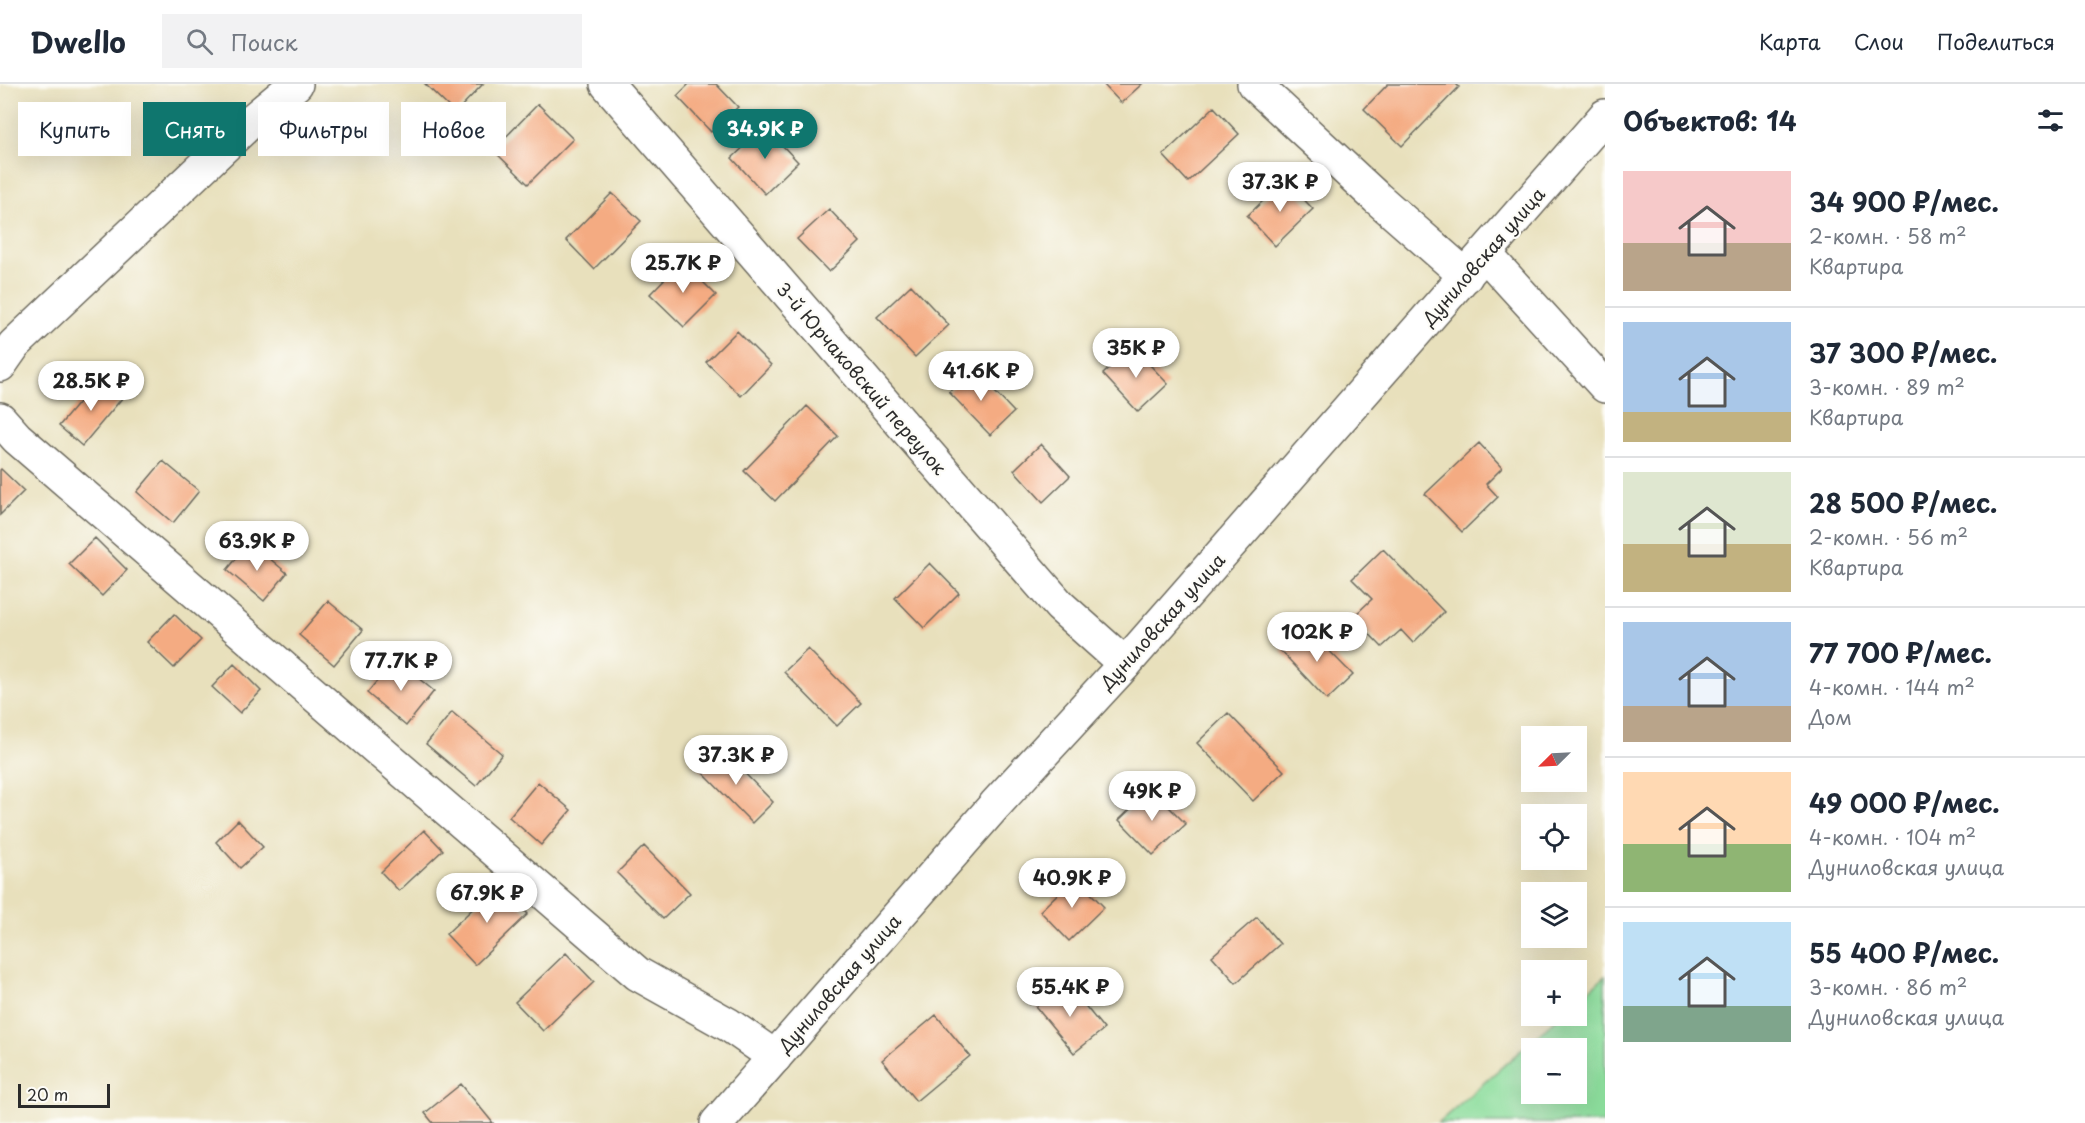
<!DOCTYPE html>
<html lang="ru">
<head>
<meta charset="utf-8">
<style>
  :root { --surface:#fff; --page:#f2f2f3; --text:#1f2937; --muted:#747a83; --line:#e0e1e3; --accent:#0f766e }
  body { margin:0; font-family:"Playpen Sans",sans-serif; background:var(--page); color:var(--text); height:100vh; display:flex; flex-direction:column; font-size:22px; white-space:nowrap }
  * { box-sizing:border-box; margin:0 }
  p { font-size:20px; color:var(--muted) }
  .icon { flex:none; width:33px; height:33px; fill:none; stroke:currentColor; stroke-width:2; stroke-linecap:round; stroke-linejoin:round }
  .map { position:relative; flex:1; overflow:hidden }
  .panel { display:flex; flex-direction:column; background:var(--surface); width:480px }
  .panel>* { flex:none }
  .hud { position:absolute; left:18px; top:18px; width:570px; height:54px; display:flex; gap:12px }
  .needle { width:39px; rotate:246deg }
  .buttons { position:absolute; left:1521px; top:642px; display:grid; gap:12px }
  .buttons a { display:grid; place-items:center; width:66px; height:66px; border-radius:0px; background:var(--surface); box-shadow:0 6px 24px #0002; font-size:30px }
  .scale { position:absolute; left:18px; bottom:15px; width:92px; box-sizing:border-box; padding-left:6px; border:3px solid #2b2b2b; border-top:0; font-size:16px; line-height:21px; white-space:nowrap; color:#2b2b2b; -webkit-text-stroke:4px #fdfcf7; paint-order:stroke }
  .price { position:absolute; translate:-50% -51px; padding:0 14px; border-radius:21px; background:#fff; color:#222; font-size:20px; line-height:39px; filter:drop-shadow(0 2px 3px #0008) }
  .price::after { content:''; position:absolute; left:50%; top:36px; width:18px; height:14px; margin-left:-9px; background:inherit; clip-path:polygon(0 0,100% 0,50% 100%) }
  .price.on { background:var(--accent); color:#fff }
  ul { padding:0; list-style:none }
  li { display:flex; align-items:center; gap:18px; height:150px; padding:0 18px }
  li+li { border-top:2px solid var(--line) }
  li span { display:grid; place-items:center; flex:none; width:168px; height:120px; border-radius:0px; color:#555 }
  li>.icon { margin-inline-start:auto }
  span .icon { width:72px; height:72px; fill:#fffc; stroke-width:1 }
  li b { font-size:26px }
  h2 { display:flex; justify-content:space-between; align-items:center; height:72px; padding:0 18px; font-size:26px }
  .tag { padding:0 21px; border-radius:0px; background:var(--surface); box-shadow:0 6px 24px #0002; font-size:21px; line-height:54px }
  .tag.on { background:var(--accent); color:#fff }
  header { display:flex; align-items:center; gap:36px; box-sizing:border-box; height:84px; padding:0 30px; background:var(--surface); border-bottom:2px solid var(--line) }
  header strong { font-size:28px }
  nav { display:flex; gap:33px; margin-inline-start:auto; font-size:21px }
  .search { width:420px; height:54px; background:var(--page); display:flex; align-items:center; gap:15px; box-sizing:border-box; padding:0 21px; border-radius:0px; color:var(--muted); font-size:22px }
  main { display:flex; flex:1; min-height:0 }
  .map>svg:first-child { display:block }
  .green { fill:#8cdd9c; stroke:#5c8464; stroke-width:1.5; fill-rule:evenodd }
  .building { fill:#f4ab82 }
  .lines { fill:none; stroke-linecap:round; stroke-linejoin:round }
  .minor-casing { stroke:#6d6a5e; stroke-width:36 }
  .major-casing { stroke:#6d6a5e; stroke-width:36 }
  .minor { stroke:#fff; stroke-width:33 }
  .major { stroke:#fff; stroke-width:33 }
  .labels { text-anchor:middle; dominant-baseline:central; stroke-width:4.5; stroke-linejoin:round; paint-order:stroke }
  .street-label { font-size:18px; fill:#2b2b2b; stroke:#fdfcf7 }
</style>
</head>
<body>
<header>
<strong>Dwello</strong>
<div class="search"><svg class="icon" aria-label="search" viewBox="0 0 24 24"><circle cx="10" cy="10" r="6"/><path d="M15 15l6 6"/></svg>Поиск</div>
<nav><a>Карта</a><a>Слои</a><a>Поделиться</a></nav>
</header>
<main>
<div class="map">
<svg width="1605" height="1039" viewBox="0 0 1605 1039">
  <rect width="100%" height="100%" fill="#fdfcf7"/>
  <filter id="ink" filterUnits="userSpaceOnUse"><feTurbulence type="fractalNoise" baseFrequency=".0167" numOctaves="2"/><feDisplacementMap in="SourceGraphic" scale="12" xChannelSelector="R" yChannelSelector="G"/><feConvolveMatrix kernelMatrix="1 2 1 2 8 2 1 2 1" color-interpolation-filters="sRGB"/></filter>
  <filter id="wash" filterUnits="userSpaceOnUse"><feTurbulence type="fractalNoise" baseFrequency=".008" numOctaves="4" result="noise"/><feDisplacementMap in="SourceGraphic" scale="24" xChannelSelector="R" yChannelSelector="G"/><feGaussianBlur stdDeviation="1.35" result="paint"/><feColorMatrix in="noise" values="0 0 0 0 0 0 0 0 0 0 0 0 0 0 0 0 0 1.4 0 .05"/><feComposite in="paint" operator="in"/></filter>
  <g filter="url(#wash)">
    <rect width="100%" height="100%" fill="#e8e0bc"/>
    <path class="green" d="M 1605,892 L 1605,1039 L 1438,1039 L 1560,932 L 1576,932 L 1577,917 ZM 1532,964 L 1576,964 L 1576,1010 L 1532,1010 Z"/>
    <g id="blocks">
      <path class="building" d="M 425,0 L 483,0 L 455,29 Z
        M 689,0 L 716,0 L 738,23 L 711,48 L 677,12 Z
        M 1103,0 L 1142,0 L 1121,19 Z
        M 1388,0 L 1456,0 L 1459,3 L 1402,62 L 1364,25 Z
        M 538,20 L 573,55 L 528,100 L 493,66 Z
        M 1214,23 L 1239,50 L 1188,98 L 1163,71 Z
        M 765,43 L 798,78 L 765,110 L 732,74 Z
        M 1285,96 L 1313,125 L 1275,162 L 1247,132 Z
        M 612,109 L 641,137 L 594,185 L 566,156 Z
        M 829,125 L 860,158 L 829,188 L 797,155 Z
        M 682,177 L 716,211 L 684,243 L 650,210 Z
        M 911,201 L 949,241 L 915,273 L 877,233 Z
        M 737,247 L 771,281 L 741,312 L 706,278 Z
        M 1133,263 L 1168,300 L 1138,328 L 1103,290 Z
        M 973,285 L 1014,328 L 990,351 L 949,308 Z
        M 100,293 L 123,313 L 82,362 L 59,342 Z
        M 807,322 L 838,352 L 775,417 L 744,387 Z
        M 1479,359 L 1502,384 L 1486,400 L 1498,413 L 1462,448 L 1425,410 Z
        M 1041,360 L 1070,392 L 1043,418 L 1014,386 Z
        M 163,377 L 199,407 L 173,439 L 137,408 Z
        M 1,385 L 24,407 L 0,431 L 0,386 Z
        M 95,454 L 127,486 L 102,512 L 69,480 Z
        M 250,458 L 287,489 L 264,517 L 227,486 Z
        M 1383,465 L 1444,528 L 1413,559 L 1401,546 L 1382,563 L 1353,533 L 1372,515 L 1352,495 Z
        M 930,479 L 959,509 L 924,544 L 895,514 Z
        M 328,517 L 363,546 L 334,581 L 299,551 Z
        M 174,530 L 201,556 L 174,584 L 147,558 Z
        M 1306,543 L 1353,591 L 1327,616 L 1281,567 Z
        M 808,565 L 861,619 L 837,642 L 784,588 Z
        M 395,575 L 434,607 L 406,642 L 367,609 Z
        M 234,580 L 261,607 L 240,629 L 212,603 Z
        M 452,628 L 502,670 L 476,702 L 426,660 Z
        M 1228,629 L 1284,687 L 1253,717 L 1197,659 Z
        M 720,664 L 773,718 L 752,739 L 699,685 Z
        M 538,698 L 571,726 L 541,761 L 509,733 Z
        M 1151,705 L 1186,740 L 1153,771 L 1119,736 Z
        M 238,736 L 263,763 L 240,784 L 216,758 Z
        M 424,746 L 443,766 L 399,807 L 381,788 Z
        M 644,762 L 690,809 L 663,835 L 617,789 Z
        M 1075,793 L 1104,823 L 1069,857 L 1040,827 Z
        M 499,800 L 528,830 L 475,881 L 446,850 Z
        M 1257,833 L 1280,860 L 1236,899 L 1212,872 Z
        M 566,869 L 594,898 L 543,947 L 515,918 Z
        M 1066,898 L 1104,945 L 1074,969 L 1036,923 Z
        M 936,931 L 970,972 L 916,1017 L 882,976 Z
        M 461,1000 L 493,1039 L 433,1039 L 425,1029 Z"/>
    </g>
  </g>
  <g filter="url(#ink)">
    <use href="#blocks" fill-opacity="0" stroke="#6d6a5e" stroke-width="1.5"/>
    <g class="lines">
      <g class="minor-casing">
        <path id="minor" d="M 607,0 L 1060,522 L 1125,580
          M 1254,0 L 1377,114 L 1466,192
          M 1485,170 L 1605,302
          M 0,281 L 14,261 L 249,39 L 296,0
          M 0,335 L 17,354 L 638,890 L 729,941 L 775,973"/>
      </g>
      <g class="major-casing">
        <path id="major" d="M 717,1039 L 995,721 L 1125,580 L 1605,32"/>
      </g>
      <use href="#minor" class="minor"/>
      <use href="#major" class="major"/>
    </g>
  </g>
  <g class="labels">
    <g class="street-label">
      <text transform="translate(1483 172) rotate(-49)">Дуниловская улица</text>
      <text transform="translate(862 294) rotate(49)">3-й Юрчаковский переулок</text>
      <text transform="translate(1162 537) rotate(-48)">Дуниловская улица</text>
      <text transform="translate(839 899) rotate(-49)">Дуниловская улица</text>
    </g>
  </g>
</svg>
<div class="buttons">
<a><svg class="needle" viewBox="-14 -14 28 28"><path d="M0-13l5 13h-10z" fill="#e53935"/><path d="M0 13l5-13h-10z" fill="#747a83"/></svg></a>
<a><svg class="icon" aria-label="locate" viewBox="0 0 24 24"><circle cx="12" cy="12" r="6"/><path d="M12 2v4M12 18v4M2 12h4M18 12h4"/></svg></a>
<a><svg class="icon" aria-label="layers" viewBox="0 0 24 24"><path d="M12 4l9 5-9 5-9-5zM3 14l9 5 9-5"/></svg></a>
<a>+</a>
<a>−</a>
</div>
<div class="scale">20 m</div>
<b class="price on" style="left:765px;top:76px">34.9K ₽</b>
<b class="price" style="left:1280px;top:129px">37.3K ₽</b>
<b class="price" style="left:683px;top:210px">25.7K ₽</b>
<b class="price" style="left:1136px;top:295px">35K ₽</b>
<b class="price" style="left:981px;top:318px">41.6K ₽</b>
<b class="price" style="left:91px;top:328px">28.5K ₽</b>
<b class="price" style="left:257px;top:488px">63.9K ₽</b>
<b class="price" style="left:1317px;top:579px">102K ₽</b>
<b class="price" style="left:401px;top:608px">77.7K ₽</b>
<b class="price" style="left:736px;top:702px">37.3K ₽</b>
<b class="price" style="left:1152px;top:738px">49K ₽</b>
<b class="price" style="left:1072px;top:825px">40.9K ₽</b>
<b class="price" style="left:487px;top:840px">67.9K ₽</b>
<b class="price" style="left:1070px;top:934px">55.4K ₽</b>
<div class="hud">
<a class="tag">Купить</a>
<a class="tag on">Снять</a>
<a class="tag">Фильтры</a>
<a class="tag">Новое</a>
</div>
</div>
<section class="panel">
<h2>Объектов: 14<svg class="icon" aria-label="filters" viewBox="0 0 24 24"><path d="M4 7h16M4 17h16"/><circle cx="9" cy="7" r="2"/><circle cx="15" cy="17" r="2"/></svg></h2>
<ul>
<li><span style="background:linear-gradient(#f6c9c9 60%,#b9a48a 0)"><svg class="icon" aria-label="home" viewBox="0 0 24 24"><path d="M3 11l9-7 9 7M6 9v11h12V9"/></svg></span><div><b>34 900 ₽/мес.</b><p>2-комн. · 58 m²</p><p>Квартира</p></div></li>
<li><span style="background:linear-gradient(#a9c7e8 75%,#c2b280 0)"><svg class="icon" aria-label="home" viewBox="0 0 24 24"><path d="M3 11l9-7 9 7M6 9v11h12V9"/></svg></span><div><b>37 300 ₽/мес.</b><p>3-комн. · 89 m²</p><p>Квартира</p></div></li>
<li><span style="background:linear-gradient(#dfe7d0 60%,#c2b280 0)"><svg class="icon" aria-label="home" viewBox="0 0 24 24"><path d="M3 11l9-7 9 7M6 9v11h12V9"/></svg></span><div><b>28 500 ₽/мес.</b><p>2-комн. · 56 m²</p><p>Квартира</p></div></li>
<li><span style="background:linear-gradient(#a9c7e8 70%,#b9a48a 0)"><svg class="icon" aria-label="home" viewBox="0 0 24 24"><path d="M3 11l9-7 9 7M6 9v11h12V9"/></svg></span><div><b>77 700 ₽/мес.</b><p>4-комн. · 144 m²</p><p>Дом</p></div></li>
<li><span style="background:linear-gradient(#ffd9b3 60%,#8fb573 0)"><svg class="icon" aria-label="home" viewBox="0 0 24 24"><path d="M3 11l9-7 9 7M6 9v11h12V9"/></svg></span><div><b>49 000 ₽/мес.</b><p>4-комн. · 104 m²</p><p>Дуниловская улица</p></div></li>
<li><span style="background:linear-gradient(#bfe0f5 70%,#7fa58c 0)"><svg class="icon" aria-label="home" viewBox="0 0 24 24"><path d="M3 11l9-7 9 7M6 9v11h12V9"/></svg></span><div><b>55 400 ₽/мес.</b><p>3-комн. · 86 m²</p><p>Дуниловская улица</p></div></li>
</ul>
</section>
</main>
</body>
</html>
